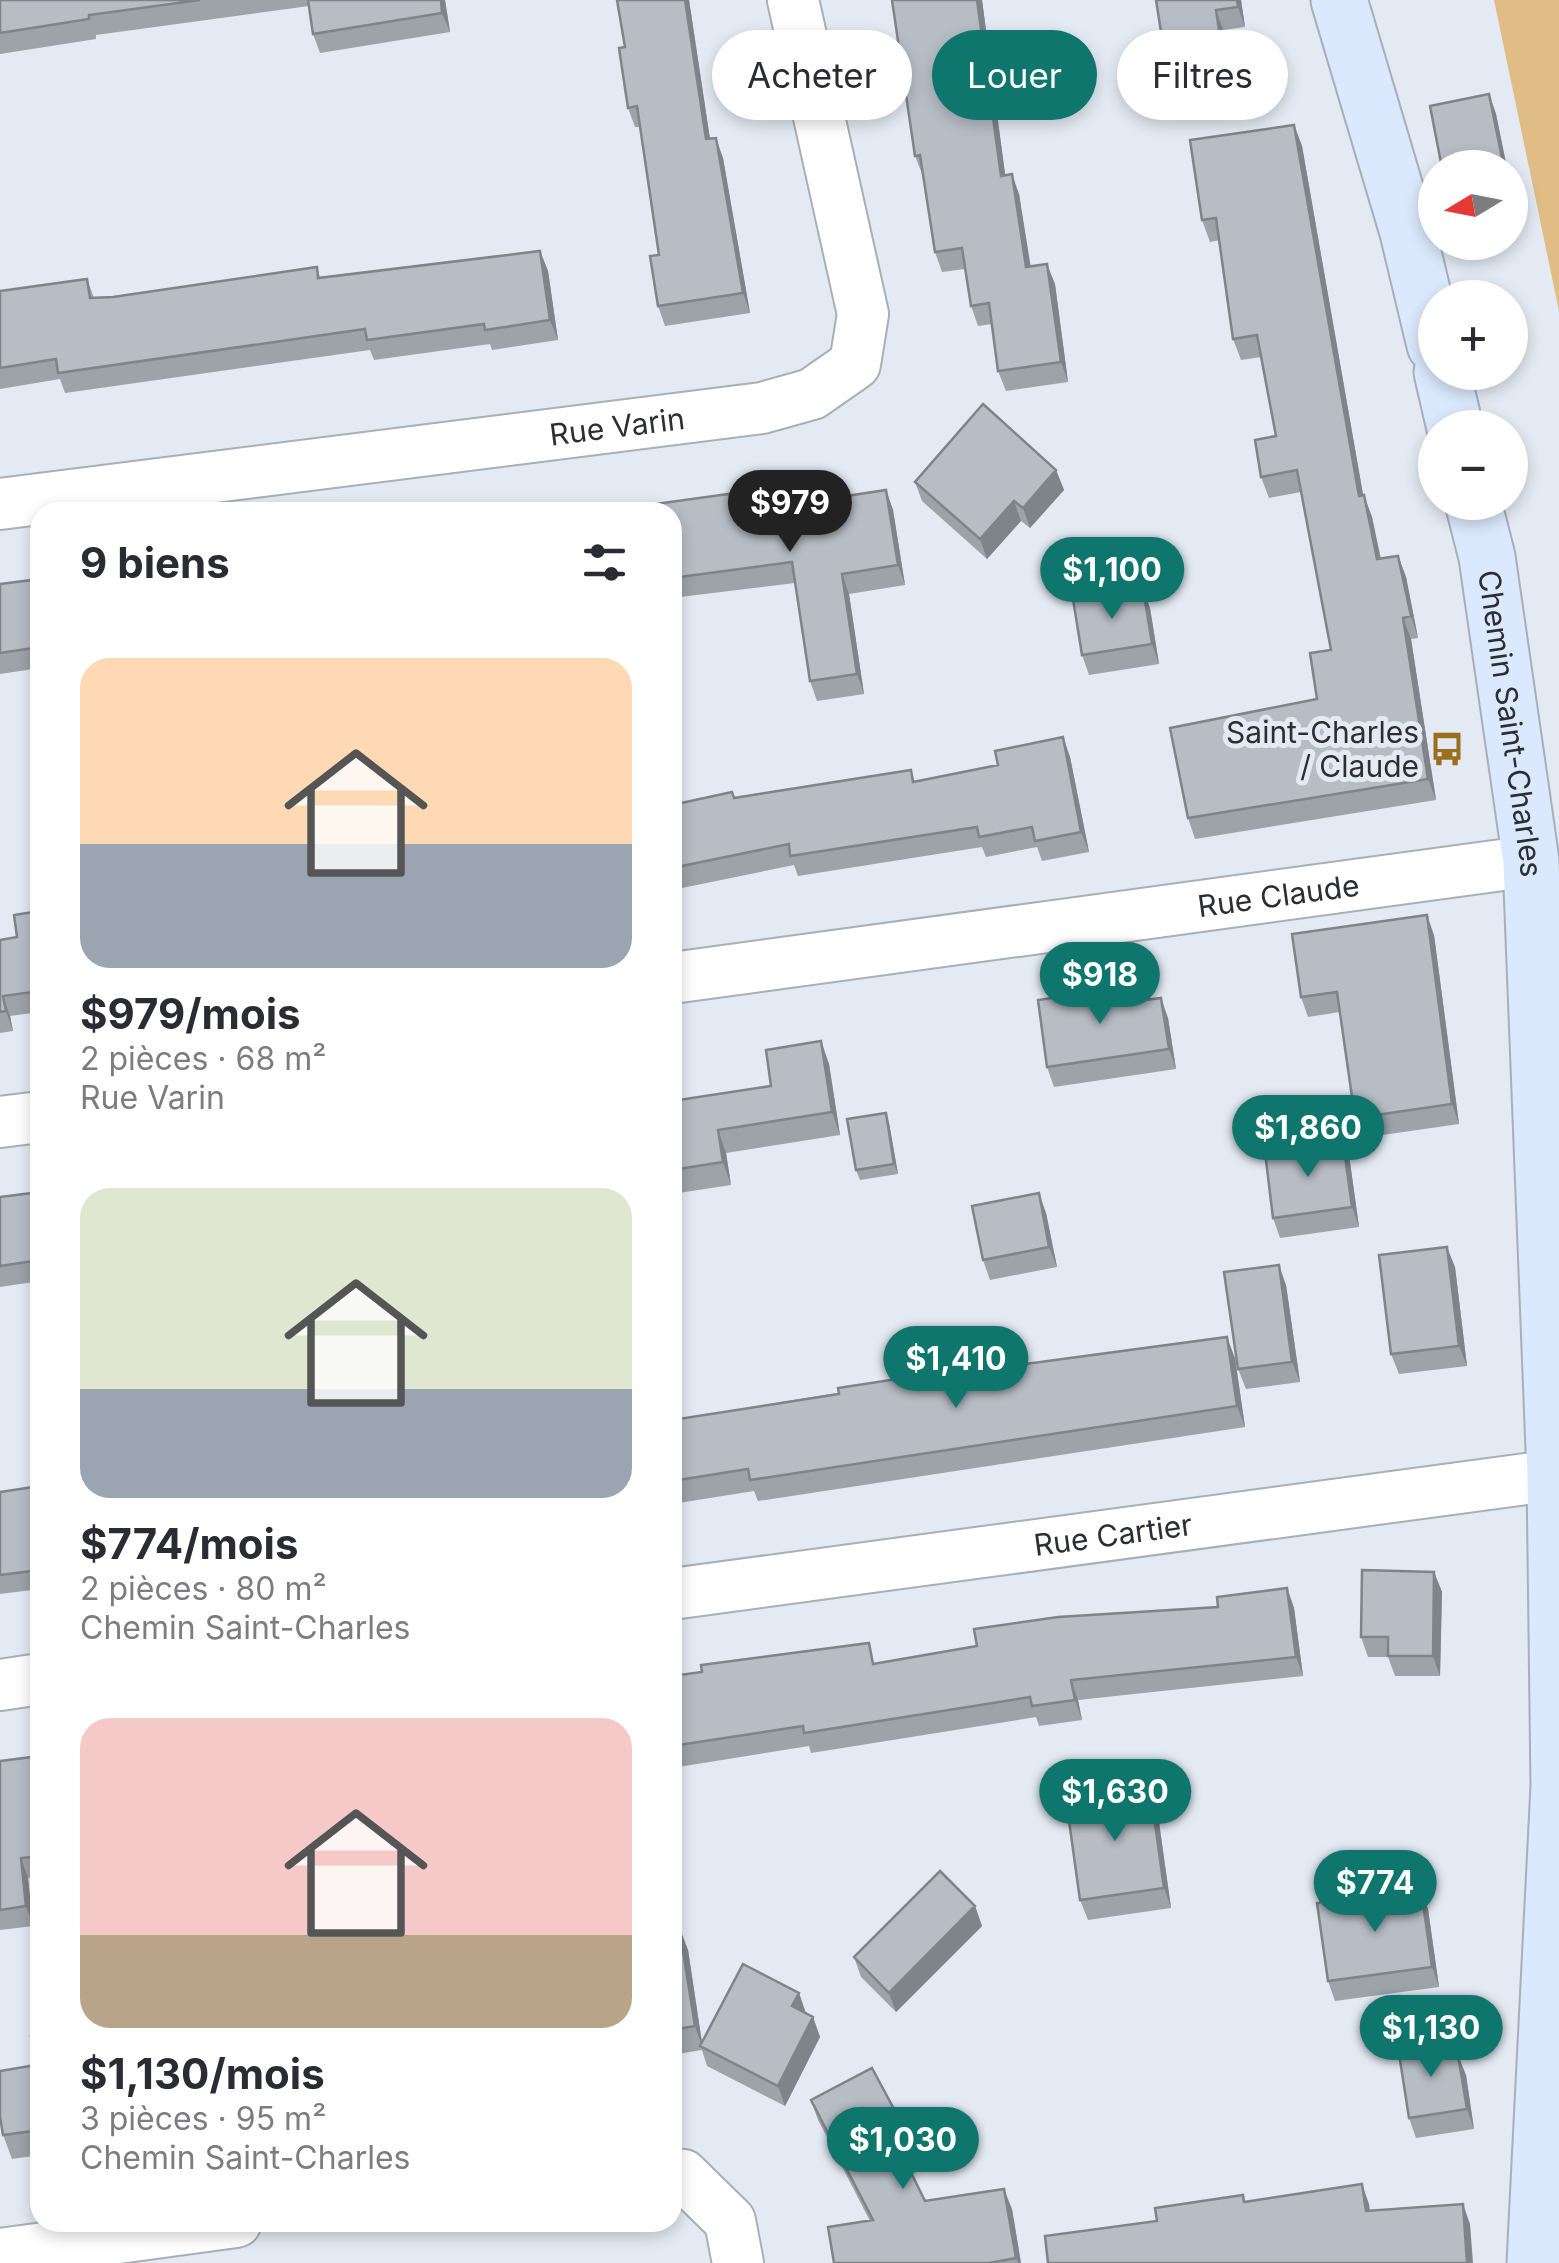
<!DOCTYPE html>
<html lang="fr">
<head>
<meta charset="utf-8">
<style>
  :root { --surface:#fff; --page:#f2f2f3; --text:#2b2b33; --muted:#7c7c81; --accent:#0f766e }
  body { margin:0; font-family:Inter,sans-serif; background:var(--page); color:var(--text); height:100vh; display:flex; flex-direction:column; font-size:38px; white-space:nowrap }
  * { box-sizing:border-box; margin:0 }
  p { font-size:32px; color:var(--muted) }
  .icon { flex:none; width:55px; height:55px; fill:none; stroke:currentColor; stroke-width:2; stroke-linecap:round; stroke-linejoin:round }
  .map { position:relative; flex:1; overflow:hidden }
  .panel { position:absolute; left:30px; top:502px; width:652px; height:1730px; display:flex; flex-direction:column; background:var(--surface); border-radius:30px; box-shadow:0 5px 15px #0003 }
  .panel>* { flex:none }
  .guide { position:absolute; left:712px; top:30px; width:695px; height:90px; display:flex; gap:20px }
  .needle { width:65px; rotate:260deg }
  .buttons { position:absolute; left:1418px; top:150px; display:grid; gap:20px }
  .buttons a { display:grid; place-items:center; width:110px; height:110px; border-radius:50%; background:var(--surface); box-shadow:0 5px 15px #0003; font-size:50px }
  .price { position:absolute; translate:-50% -85px; padding:0 22px; border-radius:35px; background:var(--accent); color:#fff; font-size:32px; line-height:65px; filter:drop-shadow(0 2px 5px #0008) }
  .price::after { content:''; position:absolute; left:50%; top:60px; width:30px; height:22px; margin-left:-15px; background:inherit; clip-path:polygon(0 0,100% 0,50% 100%) }
  .price.current { background:#222; color:#fff }
  ul { padding:0; list-style:none }
  li { display:grid; align-content:center; gap:20px; height:530px; padding:0 50px }
  li span { display:grid; place-items:center; height:310px; border-radius:30px; color:#555 }
  li>.icon { margin-inline-start:auto }
  span .icon { width:180px; height:180px; fill:#fffc; stroke-width:1 }
  li b { font-size:42px }
  h2 { display:flex; justify-content:space-between; align-items:center; height:120px; padding:0 50px; font-size:42px }
  .pill { padding:0 35px; border-radius:45px; background:var(--surface); box-shadow:0 5px 15px #0003; font-size:35px; line-height:90px }
  .pill.current { background:var(--accent); color:#fff }
  .map>svg:first-child { display:block }
  .water { fill:#e1bd86 }
  .lines { fill:none; stroke-linecap:round; stroke-linejoin:round }
  .street-casing { stroke:#a8afb7; stroke-width:54 }
  .secondary-casing { stroke:#a8afb7; stroke-width:59 }
  .street { stroke:#fff; stroke-width:50 }
  .secondary { stroke:#dae9fd; stroke-width:55 }
  .wall { fill:#9da3a9 }
  .shaded-wall { fill:#7f848a }
  .building { fill:#b6bdc5; stroke:#7f848a; stroke-width:2.5 }
  .labels { text-anchor:middle; dominant-baseline:central; stroke-width:10; stroke-linejoin:round; paint-order:stroke }
  .street-label { font-size:30px; fill:#2c2e32; stroke:#e3eaf3 }
  .poi-label { font-size:30px; fill:#2c2e32; stroke:#e3eaf3; text-anchor:end }
</style>
</head>
<body>
<div class="map">
<svg width="1559" height="2263" viewBox="0 0 1559 2263">
  <rect width="100%" height="100%" fill="#e3eaf3"/>
  <path class="water" d="M 1494,0 L 1559,0 L 1559,311 Z"/>
  <g class="lines">
    <g class="street-casing">
      <g id="street">
        <path id="s1" d="M 0,504 L 762,408 L 812,394 L 855,364 L 863,314 L 793,0"/>
        <path id="s2" d="M 672,978 L 1531,861"/>
        <path d="M 0,1122 L 40,1117"/>
        <path id="s3" d="M 672,1594 L 1555,1475"/>
        <path d="M 0,1685 L 40,1679"/>
        <path d="M 672,2174 L 683,2175 L 730,2221 L 738,2263"/>
        <path d="M 0,2254 L 236,2222"/>
      </g>
    </g>
    <g class="secondary-casing">
      <g id="secondary">
        <path d="M 1339,0 L 1408,232 L 1435,345"/>
        <path d="M 1442,372 L 1455,428"/>
        <path id="s4" d="M 1473,502 L 1487,557 L 1531,861 L 1555,1475 L 1559,1786 L 1535,2263"/>
      </g>
    </g>
    <use href="#street" class="street"/>
    <use href="#secondary" class="secondary"/>
  </g>
  <path class="wall" d="M 0,0 L 445,0 L 450,32 L 320,53 L 313,34 L 309,6 L 96,35 L 96,39 L 0,54 Z
    M 617,0 L 689,0 L 710,139 L 723,158 L 750,313 L 665,326 L 658,306 L 659,255 L 640,127 L 635,127 L 628,108 L 625,47 Z
    M 892,0 L 982,0 L 1005,175 L 1019,194 L 1030,267 L 1055,284 L 1068,382 L 1006,391 L 998,371 L 992,324 L 978,326 L 971,306 L 965,269 L 942,272 L 935,252 L 923,176 L 915,156 Z
    M 1156,0 L 1241,0 L 1245,27 L 1223,30 L 1231,82 L 1174,90 L 1167,70 Z
    M 1489,94 L 1496,114 L 1507,168 L 1442,168 Z
    M 1294,125 L 1302,146 L 1363,495 L 1372,517 L 1381,559 L 1398,556 L 1406,577 L 1418,638 L 1411,639 L 1436,800 L 1195,839 L 1188,818 L 1317,699 L 1331,650 L 1301,492 L 1269,498 L 1261,477 L 1276,436 L 1261,357 L 1241,360 L 1233,339 L 1220,240 L 1210,242 L 1202,220 Z
    M 540,251 L 548,271 L 558,340 L 492,350 L 490,344 L 374,360 L 370,350 L 65,393 L 60,379 L 0,389 L 0,291 L 87,279 L 94,298 L 113,297 L 317,267 L 320,277 Z
    M 1056,470 L 1064,490 L 1030,528 L 1021,521 L 987,559 L 922,501 L 915,482 Z
    M 886,490 L 893,510 L 905,585 L 849,594 L 864,694 L 817,701 L 810,681 L 795,583 L 672,598 L 672,512 L 777,507 Z
    M 40,579 L 40,668 L 0,674 L 0,584 Z
    M 1150,608 L 1159,664 L 1089,675 L 1082,655 Z
    M 1063,737 L 1070,757 L 1089,852 L 1042,861 L 1037,847 L 986,857 L 982,847 L 798,876 L 794,865 L 672,890 L 672,805 L 734,797 L 911,770 L 915,782 L 998,765 Z
    M 40,911 L 40,1012 L 10,1016 L 13,1031 L 0,1033 L 0,940 L 17,937 Z
    M 1434,935 L 1459,1124 L 1362,1138 L 1355,1118 L 1340,1012 L 1308,1017 L 1301,997 Z
    M 1168,1018 L 1176,1069 L 1054,1087 L 1047,1067 Z
    M 821,1041 L 829,1064 L 840,1135 L 726,1153 L 731,1185 L 672,1194 L 672,1101 L 771,1086 Z
    M 889,1123 L 898,1174 L 860,1180 L 856,1170 Z
    M 1343,1142 L 1350,1162 L 1359,1227 L 1280,1238 L 1273,1218 Z
    M 40,1192 L 40,1281 L 0,1287 L 0,1197 Z
    M 1046,1213 L 1057,1267 L 990,1280 L 983,1260 Z
    M 1455,1267 L 1467,1366 L 1399,1374 L 1391,1354 Z
    M 1286,1285 L 1300,1382 L 1246,1389 L 1238,1369 Z
    M 1235,1358 L 1245,1427 L 758,1501 L 754,1491 L 672,1504 L 672,1420 L 952,1374 Z
    M 40,1486 L 40,1589 L 0,1594 L 0,1492 Z
    M 1434,1572 L 1442,1592 L 1440,1676 L 1395,1676 L 1388,1657 L 1368,1657 L 1361,1637 Z
    M 1287,1588 L 1294,1608 L 1303,1676 L 1078,1700 L 1082,1720 L 1039,1726 L 1036,1717 L 811,1753 L 809,1746 L 672,1768 L 672,1676 L 877,1663 L 1218,1607 Z
    M 40,1756 L 40,1877 L 28,1878 L 33,1926 L 0,1930 L 0,1761 Z
    M 1150,1788 L 1157,1808 L 1171,1908 L 1088,1920 L 1080,1900 Z
    M 1421,1889 L 1428,1909 L 1439,1987 L 1335,2001 L 1328,1981 Z
    M 975,1906 L 982,1926 L 896,2012 L 861,1977 L 854,1957 Z
    M 672,1927 L 688,1950 L 702,2042 L 806,2013 L 813,2017 L 820,2037 L 785,2106 L 707,2066 L 702,2050 L 672,2055 Z
    M 40,2034 L 40,2155 L 12,2159 L 3,2135 L 36,2065 Z
    M 1439,2041 L 1445,2057 L 1466,2075 L 1474,2129 L 1416,2138 L 1409,2118 Z
    M 811,2100 L 902,2124 L 910,2144 L 900,2149 L 925,2201 L 1012,2209 L 1021,2263 L 834,2263 L 870,2221 L 818,2120 Z"/>
  <path class="shaded-wall" d="M 441,0 L 445,0 L 450,32 L 442,13 Z
    M 685,0 L 689,0 L 713,159 L 706,139 Z
    M 977,0 L 982,0 L 1008,196 L 1001,176 Z
    M 1237,0 L 1241,0 L 1245,27 L 1238,7 Z
    M 1216,10 L 1223,30 L 1231,82 L 1224,62 Z
    M 1489,94 L 1496,114 L 1507,168 L 1505,168 L 1503,163 Z
    M 1294,125 L 1302,146 L 1367,517 L 1359,496 Z
    M 716,138 L 723,158 L 750,313 L 743,293 Z
    M 1012,174 L 1019,194 L 1034,287 L 1026,267 Z
    M 540,251 L 548,271 L 558,340 L 550,320 Z
    M 1047,264 L 1055,284 L 1068,382 L 1061,362 Z
    M 1056,470 L 1064,490 L 1030,528 L 1023,508 Z
    M 886,490 L 893,510 L 905,585 L 898,565 Z
    M 1364,495 L 1372,517 L 1385,581 L 1377,559 Z
    M 1014,501 L 1021,521 L 987,559 L 980,539 Z
    M 1398,556 L 1406,577 L 1418,638 L 1411,616 Z
    M 842,574 L 849,594 L 864,694 L 857,674 Z
    M 1143,588 L 1150,608 L 1159,664 L 1152,644 Z
    M 1403,618 L 1411,639 L 1436,800 L 1428,779 Z
    M 1063,737 L 1070,757 L 1089,852 L 1081,832 Z
    M 1427,915 L 1434,935 L 1459,1124 L 1452,1104 Z
    M 3,996 L 10,1016 L 13,1031 L 6,1011 Z
    M 1161,998 L 1168,1018 L 1176,1069 L 1169,1049 Z
    M 821,1041 L 829,1064 L 840,1135 L 832,1112 Z
    M 886,1113 L 889,1123 L 898,1174 L 894,1164 Z
    M 718,1130 L 726,1153 L 731,1185 L 723,1162 Z
    M 1343,1142 L 1350,1162 L 1359,1227 L 1352,1207 Z
    M 1039,1193 L 1046,1213 L 1057,1267 L 1049,1247 Z
    M 1447,1247 L 1455,1267 L 1467,1366 L 1459,1346 Z
    M 1279,1265 L 1286,1285 L 1300,1382 L 1292,1362 Z
    M 1227,1337 L 1235,1358 L 1245,1427 L 1237,1406 Z
    M 1434,1572 L 1442,1592 L 1440,1676 L 1433,1656 Z
    M 1287,1588 L 1294,1608 L 1303,1676 L 1296,1657 Z
    M 1071,1680 L 1078,1700 L 1082,1720 L 1075,1700 Z
    M 1150,1788 L 1157,1808 L 1171,1908 L 1164,1888 Z
    M 21,1858 L 28,1878 L 33,1926 L 26,1906 Z
    M 1421,1889 L 1428,1909 L 1439,1987 L 1432,1967 Z
    M 975,1906 L 982,1926 L 896,2012 L 889,1993 Z
    M 679,1926 L 688,1950 L 703,2050 L 695,2026 Z
    M 799,1993 L 806,2013 L 792,2006 Z
    M 813,2017 L 820,2037 L 785,2106 L 778,2086 Z
    M 1458,2055 L 1466,2075 L 1474,2129 L 1467,2109 Z
    M 1362,2184 L 1369,2204 L 1373,2231 L 1366,2211 Z
    M 1004,2189 L 1012,2209 L 1021,2263 L 1018,2263 L 1016,2258 Z
    M 1463,2204 L 1470,2224 L 1473,2263 L 1467,2263 Z"/>
  <path class="building" d="M 0,0 L 200,0 L 89,15 L 89,19 L 0,33 Z
    M 308,0 L 441,0 L 442,13 L 313,34 Z
    M 617,0 L 685,0 L 706,139 L 716,138 L 743,293 L 658,306 L 650,256 L 659,255 L 637,106 L 628,108 L 619,48 L 625,47 Z
    M 892,0 L 977,0 L 1001,176 L 1012,174 L 1026,267 L 1047,264 L 1061,362 L 998,371 L 989,303 L 971,306 L 962,248 L 935,252 L 920,155 L 915,156 Z
    M 1156,0 L 1237,0 L 1238,7 L 1216,10 L 1224,62 L 1167,70 Z
    M 1489,94 L 1503,163 L 1480,168 L 1442,168 L 1430,106 Z
    M 1294,125 L 1359,496 L 1364,495 L 1377,559 L 1398,556 L 1411,616 L 1403,618 L 1428,779 L 1188,818 L 1170,728 L 1317,699 L 1310,653 L 1331,650 L 1297,470 L 1261,477 L 1255,440 L 1276,436 L 1257,335 L 1233,339 L 1216,218 L 1202,220 L 1190,140 Z
    M 540,251 L 550,320 L 485,330 L 484,324 L 367,340 L 365,329 L 58,373 L 56,359 L 0,368 L 0,291 L 87,279 L 90,298 L 113,297 L 317,267 L 318,278 Z
    M 983,404 L 1056,470 L 1023,508 L 1014,501 L 980,539 L 915,482 Z
    M 771,488 L 774,507 L 886,490 L 898,565 L 842,574 L 857,674 L 810,681 L 792,562 L 672,578 L 672,512 L 598,512 Z
    M 40,579 L 40,647 L 0,653 L 0,584 Z
    M 1143,588 L 1152,644 L 1082,655 L 1073,599 Z
    M 1063,737 L 1081,832 L 1035,841 L 1032,827 L 979,837 L 977,827 L 790,856 L 789,844 L 672,868 L 672,805 L 732,792 L 734,798 L 911,770 L 913,782 L 998,765 L 995,751 Z
    M 40,911 L 40,991 L 3,996 L 6,1011 L 0,1012 L 0,940 L 17,937 L 14,915 Z
    M 1427,915 L 1452,1104 L 1355,1118 L 1337,992 L 1301,997 L 1292,934 Z
    M 1127,987 L 1128,1002 L 1161,998 L 1169,1049 L 1047,1067 L 1038,1000 Z
    M 821,1041 L 832,1112 L 718,1130 L 723,1162 L 672,1170 L 672,1101 L 771,1086 L 766,1050 Z
    M 886,1113 L 894,1164 L 856,1170 L 847,1119 Z
    M 1343,1142 L 1352,1207 L 1273,1218 L 1265,1152 Z
    M 40,1192 L 40,1260 L 0,1266 L 0,1197 Z
    M 1039,1193 L 1049,1247 L 983,1260 L 972,1206 Z
    M 1447,1247 L 1459,1346 L 1391,1354 L 1379,1255 Z
    M 1279,1265 L 1292,1362 L 1238,1369 L 1224,1272 Z
    M 1227,1337 L 1237,1406 L 750,1480 L 748,1469 L 672,1481 L 672,1420 L 839,1394 L 838,1388 L 950,1371 L 951,1374 Z
    M 40,1486 L 40,1570 L 0,1575 L 0,1492 Z
    M 1362,1570 L 1434,1572 L 1433,1656 L 1388,1656 L 1388,1637 L 1361,1637 Z
    M 1287,1588 L 1296,1657 L 1071,1680 L 1075,1700 L 1032,1706 L 1030,1697 L 804,1733 L 803,1726 L 672,1746 L 672,1676 L 702,1672 L 701,1665 L 869,1643 L 873,1664 L 977,1646 L 974,1629 L 1058,1617 L 1218,1607 L 1217,1597 Z
    M 40,1756 L 40,1856 L 21,1858 L 26,1906 L 0,1910 L 0,1761 Z
    M 1150,1788 L 1164,1888 L 1080,1900 L 1066,1799 Z
    M 940,1871 L 975,1906 L 889,1993 L 854,1957 Z
    M 1421,1889 L 1432,1967 L 1328,1981 L 1317,1903 Z
    M 679,1926 L 695,2026 L 672,2030 L 672,1927 Z
    M 743,1964 L 799,1993 L 792,2006 L 813,2017 L 778,2086 L 700,2046 Z
    M 40,2034 L 40,2130 L 3,2135 L 0,2117 L 0,2071 L 36,2065 L 31,2036 Z
    M 1439,2041 L 1442,2058 L 1458,2055 L 1467,2109 L 1409,2118 L 1398,2047 Z
    M 872,2068 L 902,2124 L 890,2130 L 925,2201 L 1004,2189 L 1016,2258 L 989,2263 L 834,2263 L 828,2227 L 873,2220 L 811,2100 Z
    M 1362,2184 L 1366,2211 L 1463,2204 L 1467,2263 L 1048,2263 L 1045,2236 L 1157,2221 L 1155,2208 L 1243,2195 L 1244,2202 Z"/>
  <defs>
    <g id="bus-bare" transform="scale(2.7)"><path d="M-5-6H5V4H4V6H2V4H-2V6H-4V4H-5ZM-3.5-4V0h7V-4ZM-3.5 1.2v1.5H-2V1.2ZM2 1.2v1.5H3.5V1.2Z" fill="#9b6f1e" stroke="#e3eaf3" stroke-width="2.5" paint-order="stroke"/></g>
  </defs>
  <g fill-rule="evenodd">
    <use href="#bus-bare" x="1447" y="749"/>
  </g>
  <g class="labels">
    <g class="street-label">
      <text stroke="none"><textPath href="#s1" startOffset="622">Rue Varin</textPath></text>
      <text stroke="none"><textPath href="#s4" startOffset="225">Chemin Saint-Charles</textPath></text>
      <text stroke="none"><textPath href="#s2" startOffset="612">Rue Claude</textPath></text>
      <text stroke="none"><textPath href="#s3" startOffset="445">Rue Cartier</textPath></text>
    </g>
    <g class="poi-label">
      <text x="1419" y="732">Saint-Charles<tspan x="1419" dy="34">/ Claude</tspan></text>
    </g>
  </g>
</svg>
<div class="buttons">
<a><svg class="needle" viewBox="-14 -14 28 28"><path d="M0-13l5 13h-10z" fill="#e53935"/><path d="M0 13l5-13h-10z" fill="#7c7c81"/></svg></a>
<a>+</a>
<a>−</a>
</div>
<b class="price current" style="left:790px;top:555px">$979</b>
<b class="price" style="left:1112px;top:622px">$1,100</b>
<b class="price" style="left:1100px;top:1027px">$918</b>
<b class="price" style="left:1308px;top:1180px">$1,860</b>
<b class="price" style="left:956px;top:1411px">$1,410</b>
<b class="price" style="left:1115px;top:1844px">$1,630</b>
<b class="price" style="left:1375px;top:1935px">$774</b>
<b class="price" style="left:1431px;top:2080px">$1,130</b>
<b class="price" style="left:903px;top:2192px">$1,030</b>
<div class="guide">
<a class="pill">Acheter</a>
<a class="pill current">Louer</a>
<a class="pill">Filtres</a>
</div>
<section class="panel">
<h2>9 biens<svg class="icon" aria-label="filters" viewBox="0 0 24 24"><path d="M4 7h16M4 17h16"/><circle cx="9" cy="7" r="2"/><circle cx="15" cy="17" r="2"/></svg></h2>
<ul>
<li><span style="background:linear-gradient(#ffd9b3 60%,#9aa5b1 0)"><svg class="icon" aria-label="home" viewBox="0 0 24 24"><path d="M3 11l9-7 9 7M6 9v11h12V9"/></svg></span><div><b>$979/mois</b><p>2 pièces · 68 m²</p><p>Rue Varin</p></div></li>
<li><span style="background:linear-gradient(#dfe7d0 65%,#9aa5b1 0)"><svg class="icon" aria-label="home" viewBox="0 0 24 24"><path d="M3 11l9-7 9 7M6 9v11h12V9"/></svg></span><div><b>$774/mois</b><p>2 pièces · 80 m²</p><p>Chemin Saint-Charles</p></div></li>
<li><span style="background:linear-gradient(#f6c9c9 70%,#b9a48a 0)"><svg class="icon" aria-label="home" viewBox="0 0 24 24"><path d="M3 11l9-7 9 7M6 9v11h12V9"/></svg></span><div><b>$1,130/mois</b><p>3 pièces · 95 m²</p><p>Chemin Saint-Charles</p></div></li>
</ul>
</section>
</div>
</body>
</html>
